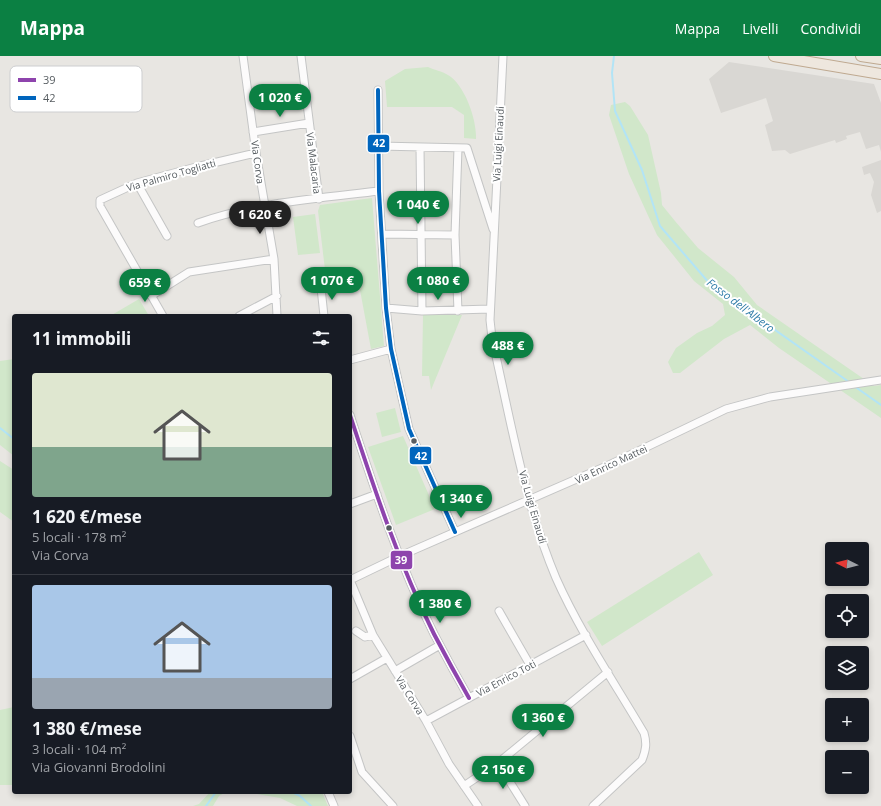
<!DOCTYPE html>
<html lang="it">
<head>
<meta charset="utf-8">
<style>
  :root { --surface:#171b24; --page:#20242c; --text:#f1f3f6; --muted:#9ea1a6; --line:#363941; --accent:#0b8043 }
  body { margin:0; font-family:"Open Sans",sans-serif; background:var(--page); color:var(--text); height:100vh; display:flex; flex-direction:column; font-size:15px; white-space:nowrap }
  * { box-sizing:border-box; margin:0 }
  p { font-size:13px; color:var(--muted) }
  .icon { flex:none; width:22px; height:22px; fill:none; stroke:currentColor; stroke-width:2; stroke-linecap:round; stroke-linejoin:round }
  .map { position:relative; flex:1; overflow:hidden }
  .panel { position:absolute; left:12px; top:258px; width:340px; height:480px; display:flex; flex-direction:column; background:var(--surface); border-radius:4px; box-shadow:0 2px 6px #0003 }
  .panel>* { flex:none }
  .needle { width:26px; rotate:276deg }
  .buttons { position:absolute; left:825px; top:486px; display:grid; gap:8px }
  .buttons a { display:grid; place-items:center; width:44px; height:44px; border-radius:4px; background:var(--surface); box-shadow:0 2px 6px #0003; font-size:20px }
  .price { position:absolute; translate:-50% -34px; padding:0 9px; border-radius:14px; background:var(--accent); color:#fff; font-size:13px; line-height:26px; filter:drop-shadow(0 1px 2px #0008) }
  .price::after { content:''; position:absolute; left:50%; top:24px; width:12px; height:9px; margin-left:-6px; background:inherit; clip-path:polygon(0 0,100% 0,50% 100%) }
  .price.current { background:#222; color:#fff }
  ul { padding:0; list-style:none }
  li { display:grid; align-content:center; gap:8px; height:212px; padding:0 20px }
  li+li { border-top:1px solid var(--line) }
  li span { display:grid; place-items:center; height:124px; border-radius:4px; color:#555 }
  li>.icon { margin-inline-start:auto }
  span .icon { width:72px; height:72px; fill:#fffc; stroke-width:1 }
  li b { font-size:17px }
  h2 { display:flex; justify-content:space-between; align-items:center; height:48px; padding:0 20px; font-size:17px }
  header { display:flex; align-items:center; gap:24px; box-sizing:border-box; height:56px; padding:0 20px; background:var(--accent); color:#fff }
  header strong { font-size:19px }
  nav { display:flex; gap:22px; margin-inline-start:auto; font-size:14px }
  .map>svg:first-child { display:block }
  .industrial { fill:#d9d7d3 }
  .green { fill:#d1e7ca }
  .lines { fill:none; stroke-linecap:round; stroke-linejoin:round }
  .stream { stroke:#b2e4f6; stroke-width:2 }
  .minor-casing { stroke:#c4c5c5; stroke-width:9 }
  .highway-casing { stroke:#bfa990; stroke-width:12 }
  .minor { stroke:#fcfbfb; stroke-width:7 }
  .highway { stroke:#eee7de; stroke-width:10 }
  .bus-1-casing { stroke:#fff; stroke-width:7 }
  .bus-2-casing { stroke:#fff; stroke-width:7 }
  .bus-1 { stroke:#8e44ad; stroke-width:4 }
  .bus-2 { stroke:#0065bd; stroke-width:4 }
  .bus-dot { fill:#575d61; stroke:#fff; stroke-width:1.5 }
  .labels { text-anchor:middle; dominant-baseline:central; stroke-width:4; stroke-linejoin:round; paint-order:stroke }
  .street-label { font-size:10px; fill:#575d61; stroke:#fff }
  .water-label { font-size:11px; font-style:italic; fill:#2d7ba7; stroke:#fff }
  .key { fill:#fff; stroke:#cdced0; stroke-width:1 }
  .key-label { font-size:11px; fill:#575d61 }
  .line-badge { stroke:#fff; stroke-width:1.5 }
  .badge-label { font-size:11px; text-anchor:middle; font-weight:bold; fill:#fff }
</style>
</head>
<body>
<header>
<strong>Mappa</strong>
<nav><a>Mappa</a><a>Livelli</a><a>Condividi</a></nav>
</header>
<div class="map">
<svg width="881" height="750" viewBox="0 0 881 750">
  <rect width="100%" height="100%" fill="#e8e6e2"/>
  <path class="industrial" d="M 729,6 L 874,28 L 881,47 L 881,96 L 879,89 L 866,93 L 860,76 L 846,80 L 847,83 L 836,87 L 835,84 L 790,98 L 785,94 L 772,95 L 765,69 L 773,65 L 766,42 L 721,57 L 709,23 Z
    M 881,104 L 881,155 L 877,157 L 871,139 L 874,126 L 870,117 L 864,119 L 862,111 Z"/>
  <path class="green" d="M 428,11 C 434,14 442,15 448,19 C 465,29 477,64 476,83 L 464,82 L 464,59 L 452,51 L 387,51 L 385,25 L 405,13 Z
    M 625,46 L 630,50 L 648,79 L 661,137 L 662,149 L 675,165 L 698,192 L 734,221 L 757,249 L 874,330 L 881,329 L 881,362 L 779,292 L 750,269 L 724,283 L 680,317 L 673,317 L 668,306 L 676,292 L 697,277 L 712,270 L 725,259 L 723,248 L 694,225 L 657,179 L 629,118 L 609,59 L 611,49 Z
    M 372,142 L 384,290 L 371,293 L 360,234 L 328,239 L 318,155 L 320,149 Z
    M 315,158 L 320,197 L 298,199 L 293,161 Z
    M 139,243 L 149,260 L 110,260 Z
    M 423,259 L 462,259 L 431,334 L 429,320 L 422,320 Z
    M 14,303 L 14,400 L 0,389 L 0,305 Z
    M 395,352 L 401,376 L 382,381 L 376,357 Z
    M 403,380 L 435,453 L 396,469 L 368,391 Z
    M 0,405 L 14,414 L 14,466 L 0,456 Z
    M 699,496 L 713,519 L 602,590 L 587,566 Z
    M 14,651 L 14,729 L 0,729 L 0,654 Z
    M 210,736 L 226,736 L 219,740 L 213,750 L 193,750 L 199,748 Z
    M 245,736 L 322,736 L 328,750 L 297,750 L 280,742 Z"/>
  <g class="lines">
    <path class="stream" d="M 614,0 L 612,17 L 615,55 L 642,114 L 660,170 L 710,228 L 849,326
      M 854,330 L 881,349
      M 0,372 L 14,383
      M 292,736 L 300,740 L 311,750
      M 206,750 L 216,736"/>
    <g class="minor-casing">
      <path id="minor" d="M 243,0 L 256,97 L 274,203 L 277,260
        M 301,0 L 319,143
        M 503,0 L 490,264 L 492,282 C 510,362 524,446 556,522 C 580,576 614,626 644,677 C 647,687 646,694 642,704 L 593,750
        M 378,34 L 379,135 L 386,252 L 391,293 L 409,373 L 455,476
        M 253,76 L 309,67
        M 379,90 L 467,92 L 493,173
        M 420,91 L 422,255
        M 137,127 L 167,180
        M 198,167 C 253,147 321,142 379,135
        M 382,178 L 455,179
        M 321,232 L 324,260
        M 151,240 L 189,216 L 274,203
        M 386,252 L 422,255 L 490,253
        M 458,255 L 455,179 L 458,92
        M 163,260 L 100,150 L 100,144 L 137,127 L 196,111 L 256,97
        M 239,260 L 277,240
        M 350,304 L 391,293
        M 350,359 C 374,432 399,508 434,578 C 445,599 457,621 469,642
        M 350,448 L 377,438
        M 350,524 L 400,500 L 611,408 L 726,353 L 770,341 L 881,324
        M 350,524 L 373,579 L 426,665 L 449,708 L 478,750
        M 499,555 L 530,609
        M 356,575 L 365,581 L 373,579
        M 395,615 L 440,589
        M 350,623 L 387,602
        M 426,665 L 586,579
        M 350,680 L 362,716 L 393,750
        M 498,707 L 525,750
        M 464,730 L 498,707 L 608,616
        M 328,736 L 334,750"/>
    </g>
    <g class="highway-casing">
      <path id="highway" d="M 774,0 L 881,18
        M 861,0 L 881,3"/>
    </g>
    <use href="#minor" class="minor"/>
    <use href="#highway" class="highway"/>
    <g class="bus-1-casing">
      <path id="bus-1" d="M 350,359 C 374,432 399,508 434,578 C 445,599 457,621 469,642"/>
    </g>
    <g class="bus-2-casing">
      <path id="bus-2" d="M 378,34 L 379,135 L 386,252 L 391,293 L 409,373 L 455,476"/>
    </g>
    <use href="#bus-1" class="bus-1"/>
    <use href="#bus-2" class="bus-2"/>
  </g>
  <g class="bus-dot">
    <circle cx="414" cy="385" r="3.5"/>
    <circle cx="389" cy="472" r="3.5"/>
  </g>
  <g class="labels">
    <g class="street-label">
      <text transform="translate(498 88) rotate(-87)">Via Luigi Einaudi</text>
      <text transform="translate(258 106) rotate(82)">Via Corva</text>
      <text transform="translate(314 107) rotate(83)">Via Malacaria</text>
      <text transform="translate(171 119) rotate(-16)">Via Palmiro Togliatti</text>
      <text transform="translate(611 408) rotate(-25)">Via Enrico Mattei</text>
      <text transform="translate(533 451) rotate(74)">Via Luigi Einaudi</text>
      <text transform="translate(506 622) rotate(-28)">Via Enrico Toti</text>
      <text transform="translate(410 639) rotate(58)">Via Corva</text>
    </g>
    <g class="water-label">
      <text transform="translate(741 249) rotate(37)">Fosso dell'Albero</text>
    </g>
  </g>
  <rect x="10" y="10" width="132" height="46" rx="6" class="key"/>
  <rect x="18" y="22" width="18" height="4" fill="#8e44ad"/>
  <rect x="18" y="40" width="18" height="4" fill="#0065bd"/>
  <g class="key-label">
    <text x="43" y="28">39</text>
    <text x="43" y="46">42</text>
  </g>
  <g class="line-badge">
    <rect x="367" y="78" width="23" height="19" rx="4" fill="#0065bd"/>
    <rect x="409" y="390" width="23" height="19" rx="4" fill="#0065bd"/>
    <rect x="390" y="494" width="23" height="20" rx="4" fill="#8e44ad"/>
  </g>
  <g class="badge-label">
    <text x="379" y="91">42</text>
    <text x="421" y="404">42</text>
    <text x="401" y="508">39</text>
  </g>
</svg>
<div class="buttons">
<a><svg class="needle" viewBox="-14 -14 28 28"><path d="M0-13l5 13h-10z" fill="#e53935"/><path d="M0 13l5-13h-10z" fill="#9ea1a6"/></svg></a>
<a><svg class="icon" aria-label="locate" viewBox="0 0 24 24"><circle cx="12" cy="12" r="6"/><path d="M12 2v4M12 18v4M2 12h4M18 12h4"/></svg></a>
<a><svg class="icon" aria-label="layers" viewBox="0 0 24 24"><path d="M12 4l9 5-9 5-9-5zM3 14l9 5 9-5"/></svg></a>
<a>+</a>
<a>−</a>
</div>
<b class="price" style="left:280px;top:62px">1 020 €</b>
<b class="price" style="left:418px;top:169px">1 040 €</b>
<b class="price current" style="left:260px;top:179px">1 620 €</b>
<b class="price" style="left:332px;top:245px">1 070 €</b>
<b class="price" style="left:438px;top:245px">1 080 €</b>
<b class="price" style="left:145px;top:247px">659 €</b>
<b class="price" style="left:508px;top:310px">488 €</b>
<b class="price" style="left:461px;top:463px">1 340 €</b>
<b class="price" style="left:440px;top:568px">1 380 €</b>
<b class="price" style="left:543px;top:682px">1 360 €</b>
<b class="price" style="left:503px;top:734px">2 150 €</b>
<section class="panel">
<h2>11 immobili<svg class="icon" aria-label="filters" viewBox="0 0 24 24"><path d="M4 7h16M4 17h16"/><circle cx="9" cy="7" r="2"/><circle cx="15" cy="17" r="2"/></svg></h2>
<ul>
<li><span style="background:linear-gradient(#dfe7d0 60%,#7fa58c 0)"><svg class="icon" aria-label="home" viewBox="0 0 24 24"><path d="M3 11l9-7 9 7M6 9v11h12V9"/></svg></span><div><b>1 620 €/mese</b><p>5 locali · 178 m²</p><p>Via Corva</p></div></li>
<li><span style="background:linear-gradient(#a9c7e8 75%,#9aa5b1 0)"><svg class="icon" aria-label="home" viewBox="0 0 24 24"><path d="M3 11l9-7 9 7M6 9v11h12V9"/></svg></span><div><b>1 380 €/mese</b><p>3 locali · 104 m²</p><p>Via Giovanni Brodolini</p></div></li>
</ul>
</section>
</div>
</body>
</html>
